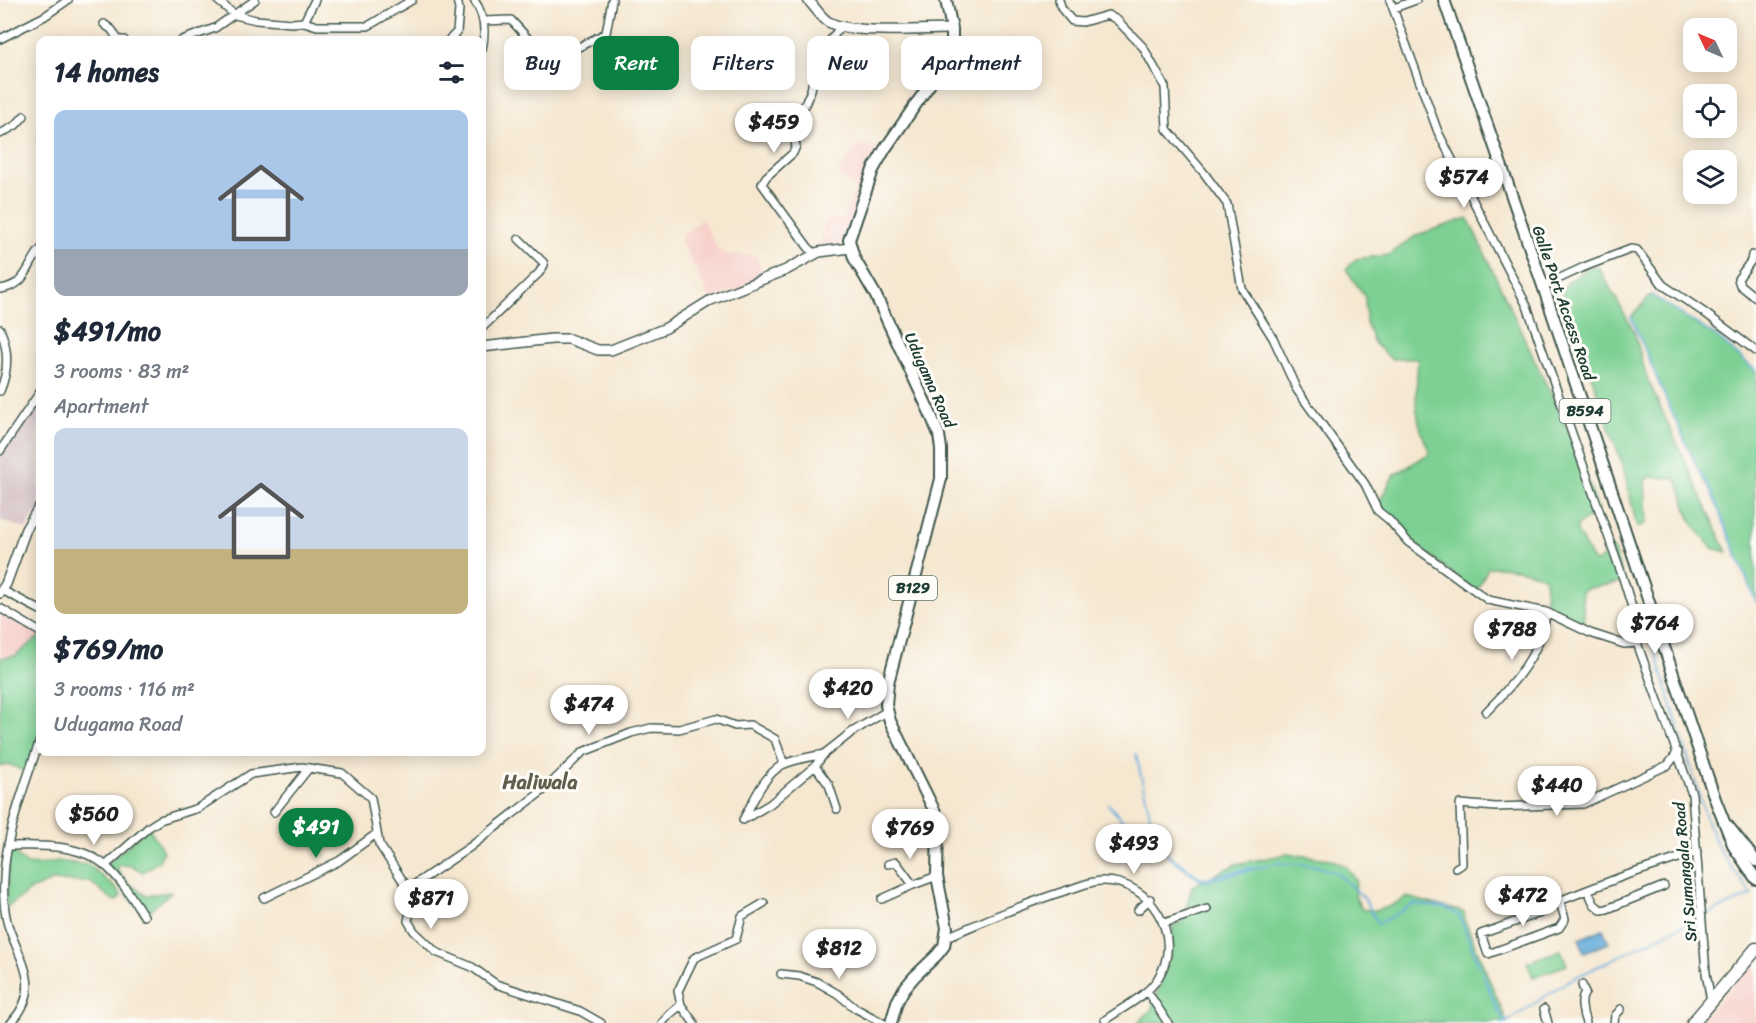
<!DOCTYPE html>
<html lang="en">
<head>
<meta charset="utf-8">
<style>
  :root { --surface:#fff; --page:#f2f2f3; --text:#1f2937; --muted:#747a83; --accent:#0b8043 }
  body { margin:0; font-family:Sriracha,sans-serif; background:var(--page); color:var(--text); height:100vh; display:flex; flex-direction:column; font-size:22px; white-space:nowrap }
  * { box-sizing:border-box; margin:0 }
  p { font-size:20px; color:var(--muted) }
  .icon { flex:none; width:33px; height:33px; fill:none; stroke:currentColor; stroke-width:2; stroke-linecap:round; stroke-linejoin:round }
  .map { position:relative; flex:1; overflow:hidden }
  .side { position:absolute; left:36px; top:36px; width:450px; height:720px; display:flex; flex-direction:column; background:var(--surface); border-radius:12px; box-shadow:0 3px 15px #0003 }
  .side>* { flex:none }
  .top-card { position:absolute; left:504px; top:36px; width:570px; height:54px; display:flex; gap:12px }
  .needle { width:39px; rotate:314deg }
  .controls { position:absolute; left:1683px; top:18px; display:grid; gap:12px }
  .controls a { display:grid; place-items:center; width:54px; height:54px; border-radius:12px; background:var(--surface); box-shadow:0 3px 15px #0003; font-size:30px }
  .price { position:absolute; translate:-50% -51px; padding:0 14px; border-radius:21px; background:#fff; color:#222; font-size:20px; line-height:39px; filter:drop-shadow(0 2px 3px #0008) }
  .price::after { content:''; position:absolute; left:50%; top:36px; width:18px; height:14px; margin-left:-9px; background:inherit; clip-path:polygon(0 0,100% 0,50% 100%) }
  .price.on { background:var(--accent); color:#fff }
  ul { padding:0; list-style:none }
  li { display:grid; align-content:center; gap:12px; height:318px; padding:0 18px }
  li span { display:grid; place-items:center; height:186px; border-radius:12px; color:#555 }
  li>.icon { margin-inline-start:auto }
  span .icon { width:108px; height:108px; fill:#fffc; stroke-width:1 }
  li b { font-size:26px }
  h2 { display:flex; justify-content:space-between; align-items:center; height:72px; padding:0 18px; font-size:26px }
  .tag { padding:0 21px; border-radius:12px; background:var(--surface); box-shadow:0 3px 15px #0003; font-size:21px; line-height:54px }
  .tag.on { background:var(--accent); color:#fff }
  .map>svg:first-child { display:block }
  .built { fill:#f7d0ca }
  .industrial { fill:#d2bec2 }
  .green { fill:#7bd093; stroke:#4d8664; stroke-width:1.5 }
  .water { fill:#64aada; stroke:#427487; stroke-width:1.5 }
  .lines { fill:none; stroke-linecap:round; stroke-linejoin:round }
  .stream { stroke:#64aada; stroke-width:2 }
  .street-casing { stroke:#3f564b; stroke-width:10 }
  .secondary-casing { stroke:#3f564b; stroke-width:12 }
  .primary-casing { stroke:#3f564b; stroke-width:14 }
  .highway-casing { stroke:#3f564b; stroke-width:15 }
  .street { stroke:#fff; stroke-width:7 }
  .secondary { stroke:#fff; stroke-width:9 }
  .primary { stroke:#fff; stroke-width:10 }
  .highway { stroke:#fff; stroke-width:12 }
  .labels { text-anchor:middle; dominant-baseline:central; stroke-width:6; stroke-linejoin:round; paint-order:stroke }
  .shield { fill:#fdfcf7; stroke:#62766e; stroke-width:1.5 }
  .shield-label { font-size:15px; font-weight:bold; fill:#1f3d34 }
  .street-label { font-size:16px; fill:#1f3d34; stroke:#fdfcf7 }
  .quarter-label { font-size:20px; font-weight:bold; fill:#605f4e; stroke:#fdfcf7 }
</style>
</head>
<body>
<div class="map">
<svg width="1756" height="1023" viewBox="0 0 1756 1023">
  <rect width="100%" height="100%" fill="#fdfcf7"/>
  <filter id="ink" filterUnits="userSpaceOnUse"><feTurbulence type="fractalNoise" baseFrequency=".0167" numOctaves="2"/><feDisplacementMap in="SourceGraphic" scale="12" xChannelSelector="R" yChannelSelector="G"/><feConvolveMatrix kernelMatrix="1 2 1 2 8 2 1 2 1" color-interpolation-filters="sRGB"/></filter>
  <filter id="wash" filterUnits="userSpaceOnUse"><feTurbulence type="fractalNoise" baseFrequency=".008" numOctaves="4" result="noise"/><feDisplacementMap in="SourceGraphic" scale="24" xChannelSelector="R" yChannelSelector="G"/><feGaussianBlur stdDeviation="1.35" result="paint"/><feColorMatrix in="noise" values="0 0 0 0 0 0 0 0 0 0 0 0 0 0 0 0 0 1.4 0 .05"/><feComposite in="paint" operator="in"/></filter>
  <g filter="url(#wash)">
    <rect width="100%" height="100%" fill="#f5e7d0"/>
    <path class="built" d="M 858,145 L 885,149 L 850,248 L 819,252 L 824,223 L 830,217 L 843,220 L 856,188 L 840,177 L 838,173 Z
      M 702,219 L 717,249 L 725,254 L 757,256 L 764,279 L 711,300 L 681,241 L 683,234 Z
      M 0,608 L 40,632 L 40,636 L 15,656 L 0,658 Z
      M 1756,964 L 1756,1023 L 1698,1023 L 1730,988 Z"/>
    <path class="industrial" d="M 40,392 L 40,506 L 26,529 L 0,520 L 0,451 Z"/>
    <path class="green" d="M 1468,218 L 1578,452 L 1598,510 L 1577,526 L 1577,531 L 1593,561 L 1597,562 L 1613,548 L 1624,582 L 1590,588 L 1582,591 L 1585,631 L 1546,612 L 1545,579 C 1535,571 1502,565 1488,568 L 1476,592 L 1395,528 L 1379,502 L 1394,475 L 1430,453 C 1413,417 1415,398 1418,359 L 1391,359 L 1374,343 L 1366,322 L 1365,297 L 1346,269 L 1356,259 L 1389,255 L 1417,235 Z
      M 1591,266 L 1599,268 L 1634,331 L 1647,378 L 1727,552 L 1712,548 L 1691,522 L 1678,482 L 1673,478 L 1649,477 L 1645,481 L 1647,520 L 1645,524 L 1637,527 L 1623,467 L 1562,292 L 1567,283 Z
      M 1651,295 L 1717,337 L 1756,371 L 1756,447 L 1754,446 L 1756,602 L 1711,491 L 1699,471 L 1668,404 L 1631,317 Z
      M 40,636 L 40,740 L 29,774 L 11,765 L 0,766 L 0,658 L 15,656 Z
      M 149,827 C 152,836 160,842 163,852 L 159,861 L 143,872 L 132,866 L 120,865 L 117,869 L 127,882 L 146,895 L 171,892 L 144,916 L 105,866 Z
      M 9,846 L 20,859 L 28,864 L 39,865 L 57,861 L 89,865 L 119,891 L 121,896 L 116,901 L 113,900 L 90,882 L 52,881 L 33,889 L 6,908 Z
      M 1288,854 L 1330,859 L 1346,866 L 1356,880 L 1355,895 L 1361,909 C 1380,913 1391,906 1407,897 L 1464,912 L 1465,921 L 1507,1022 L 1138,1023 L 1151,1010 L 1171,955 L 1173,926 L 1183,921 L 1192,886 L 1236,864 Z
      M 1561,950 L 1567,965 L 1533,977 L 1527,962 Z"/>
    <path class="water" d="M 1603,929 L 1609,943 L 1584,952 L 1579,939 Z"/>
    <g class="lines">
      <path class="stream" d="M 1651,295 L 1717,337 L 1756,371
        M 1631,317 L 1668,404 L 1699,471 L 1711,491 L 1756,602
        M 1756,430 L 1754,446 L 1756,473
        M 1136,754 L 1157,846
        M 1108,804 L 1121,819 L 1203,882 L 1277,863 L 1313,865 L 1337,873 L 1364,898 L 1378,924 L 1414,904 L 1445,908 L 1459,915 L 1498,1011 L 1507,1022
        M 1162,850 L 1202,879 L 1251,868
        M 1502,1023 L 1507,1022 L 1568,981 L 1698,918 L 1752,895 L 1721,853 L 1707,821 L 1651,637"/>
    </g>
  </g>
  <g filter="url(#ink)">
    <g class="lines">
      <g class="street-casing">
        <path id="street" d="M 217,0 L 235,15 L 256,20 L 292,23 L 304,22 L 317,26 L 368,26 L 412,0
          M 474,0 C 484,14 486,32 482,49
          M 1059,0 L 1062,9 L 1072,21 L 1083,22 L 1108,15 L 1117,20 L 1143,47 L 1165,87 L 1167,129 L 1204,173 L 1227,204 L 1242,289 L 1273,338 L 1297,390 L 1365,484 L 1378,511 L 1389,520 L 1408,542 L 1488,600 L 1546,612 L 1590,633 L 1624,644 L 1637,643
          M 1390,0 L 1438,132 L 1527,306 L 1622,575 L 1640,633 L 1637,643 L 1692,794 L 1706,973 L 1711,1001
          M 1394,8 L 1416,0
          M 483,21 L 511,20 L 533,44 L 525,55 L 540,67 L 606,33 L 612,0
          M 304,22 L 315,0
          M 104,24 L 112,30 L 118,40 L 124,40
          M 0,39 L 45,16 L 68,0
          M 182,40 L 215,28 L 255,0
          M 449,40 L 457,32 L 459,9 L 457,0
          M 0,134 L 16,125 L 24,116
          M 819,252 L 813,252 L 808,247 L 762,184 L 766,177 L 793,153 L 796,146 L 793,133 L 811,90 L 818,58 L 840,27
          M 1752,255 L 1751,261 L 1738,279 L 1740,285 L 1756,298
          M 1543,286 L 1584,267 L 1631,249 L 1637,250 L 1663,285 L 1705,313 L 1756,351
          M 0,289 C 27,285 25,269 40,250
          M 482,328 L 539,273 L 544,265 L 543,262 L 519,239
          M 0,329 C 9,350 9,370 0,391
          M 0,451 L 40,392
          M 2,590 L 40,610
          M 0,608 L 40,632
          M 1486,712 C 1512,686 1544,650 1546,612
          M 824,754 C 811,757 794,759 782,765 C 763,776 753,802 743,820 L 770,804 L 815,766 L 824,754 L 852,732 L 887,711
          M 815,766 L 829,785 L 837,809
          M 274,812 L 309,768
          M 9,846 C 41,845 82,844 107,867 C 122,881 133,899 144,916
          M 888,864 L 896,862 L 913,885 L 937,876
          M 105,866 L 149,827 L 160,820 L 198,808 L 251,774 L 302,767 L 342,773 L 371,798 L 379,844 L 408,889 L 411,908 L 408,921 L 414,931 L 436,952 L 472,967 L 496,984 L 580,1011 L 601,1023
          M 1456,868 L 1462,864 L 1460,804 L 1496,807 L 1583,804 L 1668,765 L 1678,752
          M 408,889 L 470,847 L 545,789 L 583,752 L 631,733 L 651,728 L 679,729 L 716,719 L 735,726 L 750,725 L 775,739 L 784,764
          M 1588,891 L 1594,904 L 1601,910 L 1607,909 L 1664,886
          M 264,898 L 339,861 L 376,834
          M 882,899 L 913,885
          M 1560,902 L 1565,919 L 1559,928 L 1488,954 L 1481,934 L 1543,912 L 1554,903 L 1621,877 L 1697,852
          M 1138,910 L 1150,899
          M 1164,923 L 1207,909
          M 947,937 C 988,919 1028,902 1071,889 C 1080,886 1091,881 1102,881 C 1150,880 1185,936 1158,978 C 1147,996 1122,1008 1105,1020
          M 781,974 L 799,976 L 817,982 L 838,994 L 855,1008 L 883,1023
          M 1582,985 L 1585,993 C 1579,999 1583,1015 1586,1023
          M 1147,991 L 1168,1023
          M 1544,1009 L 1548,1023
          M 11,1023 C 44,987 20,962 8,925 C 4,912 3,892 4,879 C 5,836 26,781 40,740
          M 662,1023 L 670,1014 L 681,1005
          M 694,1023 L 681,1005 L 678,991 L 694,958 L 736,939 L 742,916 L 764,903
          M 1614,1023 L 1615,1016 L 1621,1009"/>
      </g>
      <g class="secondary-casing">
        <path id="secondary" d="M 808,0 C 814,6 820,16 827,21 C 848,35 924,29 952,29
          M 482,347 L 552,339 L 569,339 L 598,350 L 611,350 L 666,328 L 711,300 L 786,270 L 819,252 L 850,248
          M 0,593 L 6,584 L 26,529 L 40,506"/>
      </g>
      <g class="primary-casing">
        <path id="primary" d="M 1444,0 L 1543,286 L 1715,799 L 1734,847 L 1756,879
          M 1728,826 L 1756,861
          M 891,1023 L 897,1002 L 904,989 L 914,977 L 937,955 L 944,946 L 947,928 L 937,876 L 938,818 L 890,721 L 886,705 L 888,683 L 941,479 L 941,449 L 939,435 L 931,415 L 875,294 L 854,258 L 849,240 L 873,170 L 885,149 L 932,81 L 952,44 L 952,29 L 946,0"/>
      </g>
      <g class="highway-casing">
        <path id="highway" d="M 1693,1023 L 1756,949"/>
      </g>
      <use href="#street" class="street"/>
      <use href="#secondary" class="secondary"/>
      <use href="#primary" class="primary"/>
      <use href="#highway" class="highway"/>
    </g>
  </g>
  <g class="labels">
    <g class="shield">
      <rect x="1559.5" y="399" width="51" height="24" rx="4.5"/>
      <rect x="889" y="576" width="48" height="24" rx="4.5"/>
    </g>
    <g class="shield-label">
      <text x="1585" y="411">B594</text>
      <text x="913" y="588">B129</text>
    </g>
    <g class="street-label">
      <text transform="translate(1564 303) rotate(71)">Galle Port Access Road</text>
      <text transform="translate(930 380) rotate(66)">Udugama Road</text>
      <text transform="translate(1685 872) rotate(-95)">Sri Sumangala Road</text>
    </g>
    <g class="quarter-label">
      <text x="540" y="782">Haliwala</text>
    </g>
  </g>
</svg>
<div class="controls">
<a><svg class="needle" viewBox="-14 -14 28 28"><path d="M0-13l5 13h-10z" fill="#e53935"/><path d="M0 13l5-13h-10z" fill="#747a83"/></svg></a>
<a><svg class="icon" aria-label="locate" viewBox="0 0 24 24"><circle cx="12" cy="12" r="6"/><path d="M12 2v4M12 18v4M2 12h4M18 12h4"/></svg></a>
<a><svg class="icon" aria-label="layers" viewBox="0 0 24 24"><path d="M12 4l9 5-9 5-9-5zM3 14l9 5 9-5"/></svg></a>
</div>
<b class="price" style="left:774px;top:154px">$459</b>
<b class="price" style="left:1464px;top:209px">$574</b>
<b class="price" style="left:1655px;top:655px">$764</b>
<b class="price" style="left:1512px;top:661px">$788</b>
<b class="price" style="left:848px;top:720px">$420</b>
<b class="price" style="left:589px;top:736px">$474</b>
<b class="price" style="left:1557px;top:817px">$440</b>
<b class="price" style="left:94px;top:846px">$560</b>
<b class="price on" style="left:316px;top:859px">$491</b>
<b class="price" style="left:910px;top:860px">$769</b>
<b class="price" style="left:1134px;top:875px">$493</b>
<b class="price" style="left:1523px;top:927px">$472</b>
<b class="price" style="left:431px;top:930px">$871</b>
<b class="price" style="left:839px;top:980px">$812</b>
<div class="top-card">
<a class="tag">Buy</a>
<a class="tag on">Rent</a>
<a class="tag">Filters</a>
<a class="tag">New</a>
<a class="tag">Apartment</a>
</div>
<section class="side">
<h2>14 homes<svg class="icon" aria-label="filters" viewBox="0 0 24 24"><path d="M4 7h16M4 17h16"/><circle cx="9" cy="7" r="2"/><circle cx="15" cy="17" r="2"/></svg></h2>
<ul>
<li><span style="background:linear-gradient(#a9c7e8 75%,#9aa5b1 0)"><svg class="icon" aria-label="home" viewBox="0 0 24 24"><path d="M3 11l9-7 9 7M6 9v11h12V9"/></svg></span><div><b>$491/mo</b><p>3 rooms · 83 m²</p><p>Apartment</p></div></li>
<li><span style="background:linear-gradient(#c9d6e8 65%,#c2b280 0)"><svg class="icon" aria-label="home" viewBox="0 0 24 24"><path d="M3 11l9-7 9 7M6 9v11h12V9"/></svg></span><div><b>$769/mo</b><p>3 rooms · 116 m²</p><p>Udugama Road</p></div></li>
</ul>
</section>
</div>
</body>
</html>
